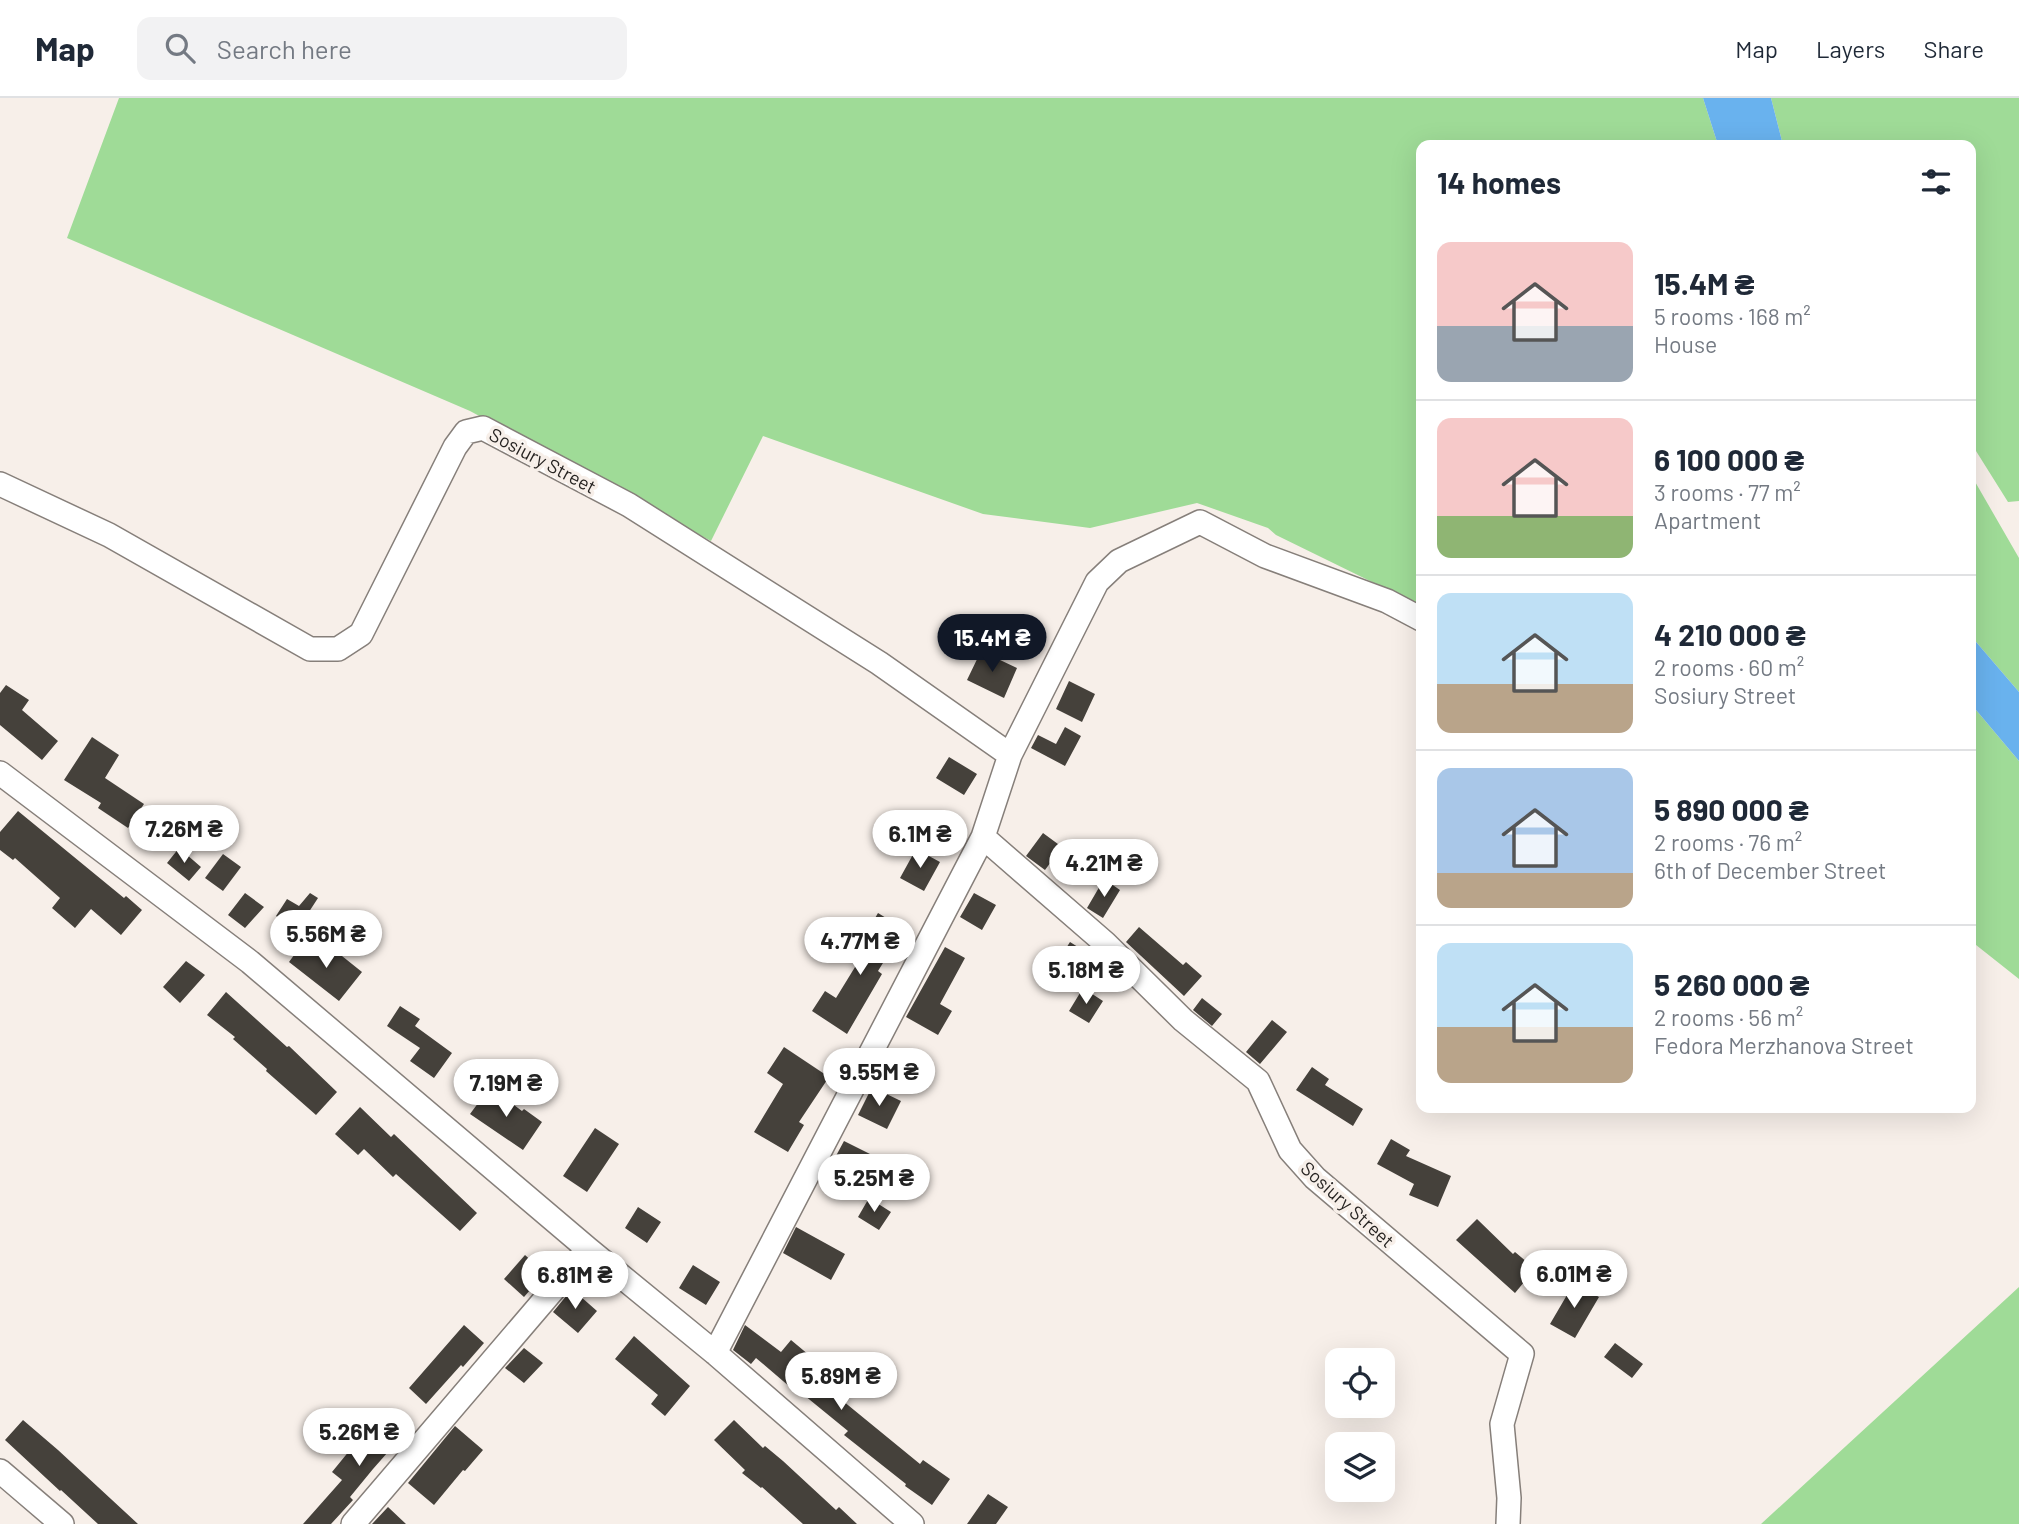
<!DOCTYPE html>
<html lang="en">
<head>
<meta charset="utf-8">
<style>
  :root { --surface:#fff; --page:#f2f2f3; --text:#1f2937; --muted:#747a83; --line:#e0e1e3; --accent:#111827 }
  body { margin:0; font-family:Barlow,sans-serif; background:var(--page); color:var(--text); height:100vh; display:flex; flex-direction:column; font-size:26px; white-space:nowrap }
  * { box-sizing:border-box; margin:0 }
  p { font-size:23px; color:var(--muted) }
  .icon { flex:none; width:38px; height:38px; fill:none; stroke:currentColor; stroke-width:2; stroke-linecap:round; stroke-linejoin:round }
  .map { position:relative; flex:1; overflow:hidden }
  .sheet { position:absolute; left:1416px; top:42px; width:560px; height:973px; display:flex; flex-direction:column; background:var(--surface); border-radius:14px; box-shadow:0 7px 28px #0002 }
  .sheet>* { flex:none }
  .controls { position:absolute; left:1325px; top:1250px; display:grid; gap:14px }
  .controls a { display:grid; place-items:center; width:70px; height:70px; border-radius:14px; background:var(--surface); box-shadow:0 7px 28px #0002; font-size:35px }
  .price { position:absolute; translate:-50% -60px; padding:0 16px; border-radius:24px; background:#fff; color:#222; font-size:23px; line-height:46px; filter:drop-shadow(0 2px 4px #0008) }
  .price::after { content:''; position:absolute; left:50%; top:42px; width:21px; height:16px; margin-left:-10px; background:inherit; clip-path:polygon(0 0,100% 0,50% 100%) }
  .price.current { background:var(--accent); color:#fff }
  ul { padding:0; list-style:none }
  li { display:flex; align-items:center; gap:21px; height:175px; padding:0 21px }
  li+li { border-top:2px solid var(--line) }
  li span { display:grid; place-items:center; flex:none; width:196px; height:140px; border-radius:14px; color:#555 }
  li>.icon { margin-inline-start:auto }
  span .icon { width:84px; height:84px; fill:#fffc; stroke-width:1 }
  li b { font-size:30px }
  h2 { display:flex; justify-content:space-between; align-items:center; height:84px; padding:0 21px; font-size:30px }
  header { display:flex; align-items:center; gap:42px; box-sizing:border-box; height:98px; padding:0 35px; background:var(--surface); border-bottom:2px solid var(--line) }
  header strong { font-size:33px }
  nav { display:flex; gap:38px; margin-inline-start:auto; font-size:24px }
  .search { width:490px; height:63px; background:var(--page); display:flex; align-items:center; gap:18px; box-sizing:border-box; padding:0 24px; border-radius:14px; color:var(--muted); font-size:26px }
  .map>svg:first-child { display:block }
  .green { fill:#9fdb97 }
  .water { fill:#69b2ee }
  .building { fill:#45413b }
  .lines { fill:none; stroke-linecap:round; stroke-linejoin:round }
  .minor-casing { stroke:#867f7a; stroke-width:26 }
  .minor { stroke:#fff; stroke-width:23 }
  .labels { text-anchor:middle; dominant-baseline:central; stroke-width:7; stroke-linejoin:round; paint-order:stroke }
  .street-label { font-size:19px; fill:#262321; stroke:#f7efe9 }
</style>
</head>
<body>
<header>
<strong>Map</strong>
<div class="search"><svg class="icon" aria-label="search" viewBox="0 0 24 24"><circle cx="10" cy="10" r="6"/><path d="M15 15l6 6"/></svg>Search here</div>
<nav><a>Map</a><a>Layers</a><a>Share</a></nav>
</header>
<div class="map">
<svg width="2019" height="1426" viewBox="0 0 2019 1426">
  <rect width="100%" height="100%" fill="#f7efe9"/>
  <path class="green" d="M 119,0 L 1703,0 L 1718,47 L 1421,47 L 1421,508 L 1276,437 L 1268,430 L 1197,405 L 1090,430 L 983,416 L 763,338 L 711,443 L 470,313 L 67,140 Z
    M 1771,0 L 2019,0 L 2019,403 L 2008,404 L 1971,345 L 1970,47 L 1783,47 Z
    M 1970,375 L 2019,460 L 2019,594 L 1971,538 Z
    M 1971,606 L 2019,663 L 2019,881 L 1971,843 Z
    M 2019,1189 L 2019,1426 L 1761,1426 Z"/>
  <path class="water" d="M 1703,0 L 1771,0 L 1783,47 L 1718,47 Z
    M 1971,538 L 2019,594 L 2019,663 L 1971,606 Z"/>
  <path class="building" d="M 981,553 L 1017,570 L 1004,600 L 967,582 Z
    M 1069,583 L 1095,596 L 1082,624 L 1056,611 Z
    M 6,587 L 29,602 L 22,612 L 58,643 L 42,662 L 0,627 L 0,595 Z
    M 1065,629 L 1081,638 L 1065,668 L 1031,650 L 1038,637 L 1056,646 Z
    M 92,639 L 119,657 L 105,680 L 144,706 L 128,730 L 98,710 L 101,705 L 64,682 Z
    M 949,659 L 977,676 L 964,697 L 936,680 Z
    M 18,713 L 124,800 L 126,798 L 142,812 L 121,837 L 91,811 L 75,830 L 52,810 L 60,800 L 15,760 L 13,762 L 0,752 L 0,734 Z
    M 1043,735 L 1062,749 L 1045,772 L 1026,758 Z
    M 179,750 L 201,769 L 189,783 L 167,765 Z
    M 916,751 L 940,764 L 924,793 L 900,780 Z
    M 223,756 L 241,769 L 223,793 L 205,780 Z
    M 1104,781 L 1120,792 L 1103,820 L 1087,810 Z
    M 245,795 L 264,809 L 245,830 L 228,817 Z
    M 310,795 L 318,800 L 290,843 L 276,834 L 284,825 L 276,818 L 287,801 L 299,808 Z
    M 974,795 L 996,807 L 982,832 L 960,819 Z
    M 878,815 L 904,831 L 878,873 L 882,876 L 847,936 L 812,913 L 825,893 L 836,900 L 871,843 L 864,839 Z
    M 1139,829 L 1183,867 L 1186,864 L 1202,878 L 1184,898 L 1126,844 Z
    M 305,842 L 332,861 L 337,854 L 362,874 L 339,903 L 289,864 Z
    M 1070,844 L 1089,856 L 1075,878 L 1056,866 Z
    M 945,849 L 965,860 L 940,906 L 952,913 L 938,937 L 906,919 Z
    M 186,863 L 205,877 L 180,905 L 163,889 Z
    M 1083,890 L 1103,903 L 1089,925 L 1069,913 Z
    M 226,894 L 287,949 L 289,948 L 337,994 L 316,1017 L 266,973 L 267,971 L 233,941 L 235,939 L 207,917 Z
    M 1202,900 L 1222,916 L 1212,928 L 1193,912 Z
    M 400,908 L 420,921 L 415,928 L 452,955 L 434,980 L 410,963 L 420,950 L 387,928 Z
    M 1272,922 L 1287,934 L 1260,966 L 1246,954 Z
    M 784,949 L 829,979 L 799,1024 L 804,1027 L 788,1054 L 754,1034 L 783,986 L 767,975 Z
    M 1312,969 L 1329,981 L 1325,987 L 1363,1011 L 1353,1028 L 1296,992 Z
    M 490,989 L 522,1013 L 524,1011 L 542,1024 L 523,1052 L 470,1016 Z
    M 872,989 L 901,1003 L 887,1031 L 858,1017 Z
    M 360,1009 L 391,1039 L 394,1036 L 477,1115 L 460,1133 L 396,1076 L 393,1079 L 364,1051 L 358,1057 L 335,1036 Z
    M 595,1030 L 619,1046 L 587,1094 L 563,1078 Z
    M 1391,1041 L 1410,1052 L 1406,1058 L 1451,1078 L 1438,1109 L 1409,1097 L 1414,1086 L 1377,1066 Z
    M 844,1043 L 882,1062 L 868,1089 L 830,1069 Z
    M 869,1100 L 891,1114 L 879,1132 L 858,1119 Z
    M 638,1109 L 661,1124 L 647,1145 L 625,1130 Z
    M 1477,1121 L 1513,1156 L 1515,1154 L 1535,1171 L 1515,1195 L 1456,1142 Z
    M 796,1129 L 845,1156 L 831,1182 L 783,1155 Z
    M 525,1157 L 545,1175 L 524,1199 L 504,1181 Z
    M 693,1167 L 720,1184 L 706,1207 L 679,1190 Z
    M 1574,1185 L 1599,1199 L 1575,1240 L 1550,1226 Z
    M 572,1191 L 597,1213 L 578,1235 L 553,1214 Z
    M 464,1227 L 484,1245 L 463,1269 L 461,1267 L 426,1306 L 409,1290 Z
    M 745,1227 L 781,1254 L 791,1242 L 821,1267 L 815,1274 L 846,1299 L 843,1303 L 920,1366 L 923,1362 L 950,1381 L 932,1407 L 905,1388 L 906,1386 L 844,1337 L 848,1333 L 799,1293 L 797,1295 L 756,1260 L 751,1266 L 733,1252 Z
    M 634,1238 L 690,1288 L 665,1318 L 651,1306 L 658,1297 L 615,1261 Z
    M 1615,1245 L 1643,1266 L 1632,1280 L 1604,1259 Z
    M 524,1250 L 543,1265 L 524,1285 L 505,1270 Z
    M 390,1312 L 410,1329 L 373,1371 L 350,1399 L 353,1402 L 331,1426 L 303,1426 L 342,1382 L 332,1374 L 350,1352 L 353,1354 Z
    M 23,1322 L 58,1352 L 138,1426 L 98,1426 L 61,1392 L 60,1393 L 5,1342 Z
    M 734,1322 L 763,1350 L 765,1348 L 783,1363 L 836,1412 L 839,1409 L 857,1426 L 803,1426 L 762,1389 L 761,1390 L 742,1375 L 745,1372 L 714,1342 Z
    M 455,1328 L 483,1352 L 465,1373 L 463,1372 L 434,1407 L 408,1385 Z
    M 988,1396 L 1008,1409 L 996,1426 L 967,1426 Z
    M 388,1409 L 406,1426 L 372,1426 Z"/>
  <g class="lines">
    <g class="minor-casing">
      <path id="minor" d="M 0,386 L 109,437 L 310,551 L 338,551 L 361,536 L 455,349 L 466,334 L 483,330 L 629,407 L 879,565 L 1010,657
        M 0,675 L 250,864 L 588,1151 L 715,1255 L 912,1426
        M 983,739 L 1105,845 L 1183,922 L 1258,983 L 1290,1052 L 1315,1080 L 1522,1256 L 1502,1326 L 1509,1400 L 1508,1426
        M 715,1255 L 983,739 L 1010,657 L 1097,484 L 1119,463 L 1200,424 L 1265,458 L 1387,503 L 1421,521
        M 0,1373 L 62,1426
        M 353,1426 L 588,1151"/>
    </g>
    <use href="#minor" class="minor"/>
  </g>
  <g class="labels">
    <g class="street-label">
      <text transform="translate(543 362) rotate(28)">Sosiury Street</text>
      <text transform="translate(1348 1106) rotate(42)">Sosiury Street</text>
    </g>
  </g>
</svg>
<div class="controls">
<a><svg class="icon" aria-label="locate" viewBox="0 0 24 24"><circle cx="12" cy="12" r="6"/><path d="M12 2v4M12 18v4M2 12h4M18 12h4"/></svg></a>
<a><svg class="icon" aria-label="layers" viewBox="0 0 24 24"><path d="M12 4l9 5-9 5-9-5zM3 14l9 5 9-5"/></svg></a>
</div>
<b class="price current" style="left:992px;top:576px">15.4M ₴</b>
<b class="price" style="left:184px;top:767px">7.26M ₴</b>
<b class="price" style="left:920px;top:772px">6.1M ₴</b>
<b class="price" style="left:1104px;top:801px">4.21M ₴</b>
<b class="price" style="left:326px;top:872px">5.56M ₴</b>
<b class="price" style="left:860px;top:879px">4.77M ₴</b>
<b class="price" style="left:1086px;top:908px">5.18M ₴</b>
<b class="price" style="left:879px;top:1010px">9.55M ₴</b>
<b class="price" style="left:506px;top:1021px">7.19M ₴</b>
<b class="price" style="left:874px;top:1116px">5.25M ₴</b>
<b class="price" style="left:1574px;top:1212px">6.01M ₴</b>
<b class="price" style="left:575px;top:1213px">6.81M ₴</b>
<b class="price" style="left:841px;top:1314px">5.89M ₴</b>
<b class="price" style="left:359px;top:1370px">5.26M ₴</b>
<section class="sheet">
<h2>14 homes<svg class="icon" aria-label="filters" viewBox="0 0 24 24"><path d="M4 7h16M4 17h16"/><circle cx="9" cy="7" r="2"/><circle cx="15" cy="17" r="2"/></svg></h2>
<ul>
<li><span style="background:linear-gradient(#f6c9c9 60%,#9aa5b1 0)"><svg class="icon" aria-label="home" viewBox="0 0 24 24"><path d="M3 11l9-7 9 7M6 9v11h12V9"/></svg></span><div><b>15.4M ₴</b><p>5 rooms · 168 m²</p><p>House</p></div></li>
<li><span style="background:linear-gradient(#f6c9c9 70%,#8fb573 0)"><svg class="icon" aria-label="home" viewBox="0 0 24 24"><path d="M3 11l9-7 9 7M6 9v11h12V9"/></svg></span><div><b>6 100 000 ₴</b><p>3 rooms · 77 m²</p><p>Apartment</p></div></li>
<li><span style="background:linear-gradient(#bfe0f5 65%,#b9a48a 0)"><svg class="icon" aria-label="home" viewBox="0 0 24 24"><path d="M3 11l9-7 9 7M6 9v11h12V9"/></svg></span><div><b>4 210 000 ₴</b><p>2 rooms · 60 m²</p><p>Sosiury Street</p></div></li>
<li><span style="background:linear-gradient(#a9c7e8 75%,#b9a48a 0)"><svg class="icon" aria-label="home" viewBox="0 0 24 24"><path d="M3 11l9-7 9 7M6 9v11h12V9"/></svg></span><div><b>5 890 000 ₴</b><p>2 rooms · 76 m²</p><p>6th of December Street</p></div></li>
<li><span style="background:linear-gradient(#bfe0f5 60%,#b9a48a 0)"><svg class="icon" aria-label="home" viewBox="0 0 24 24"><path d="M3 11l9-7 9 7M6 9v11h12V9"/></svg></span><div><b>5 260 000 ₴</b><p>2 rooms · 56 m²</p><p>Fedora Merzhanova Street</p></div></li>
</ul>
</section>
</div>
</body>
</html>
